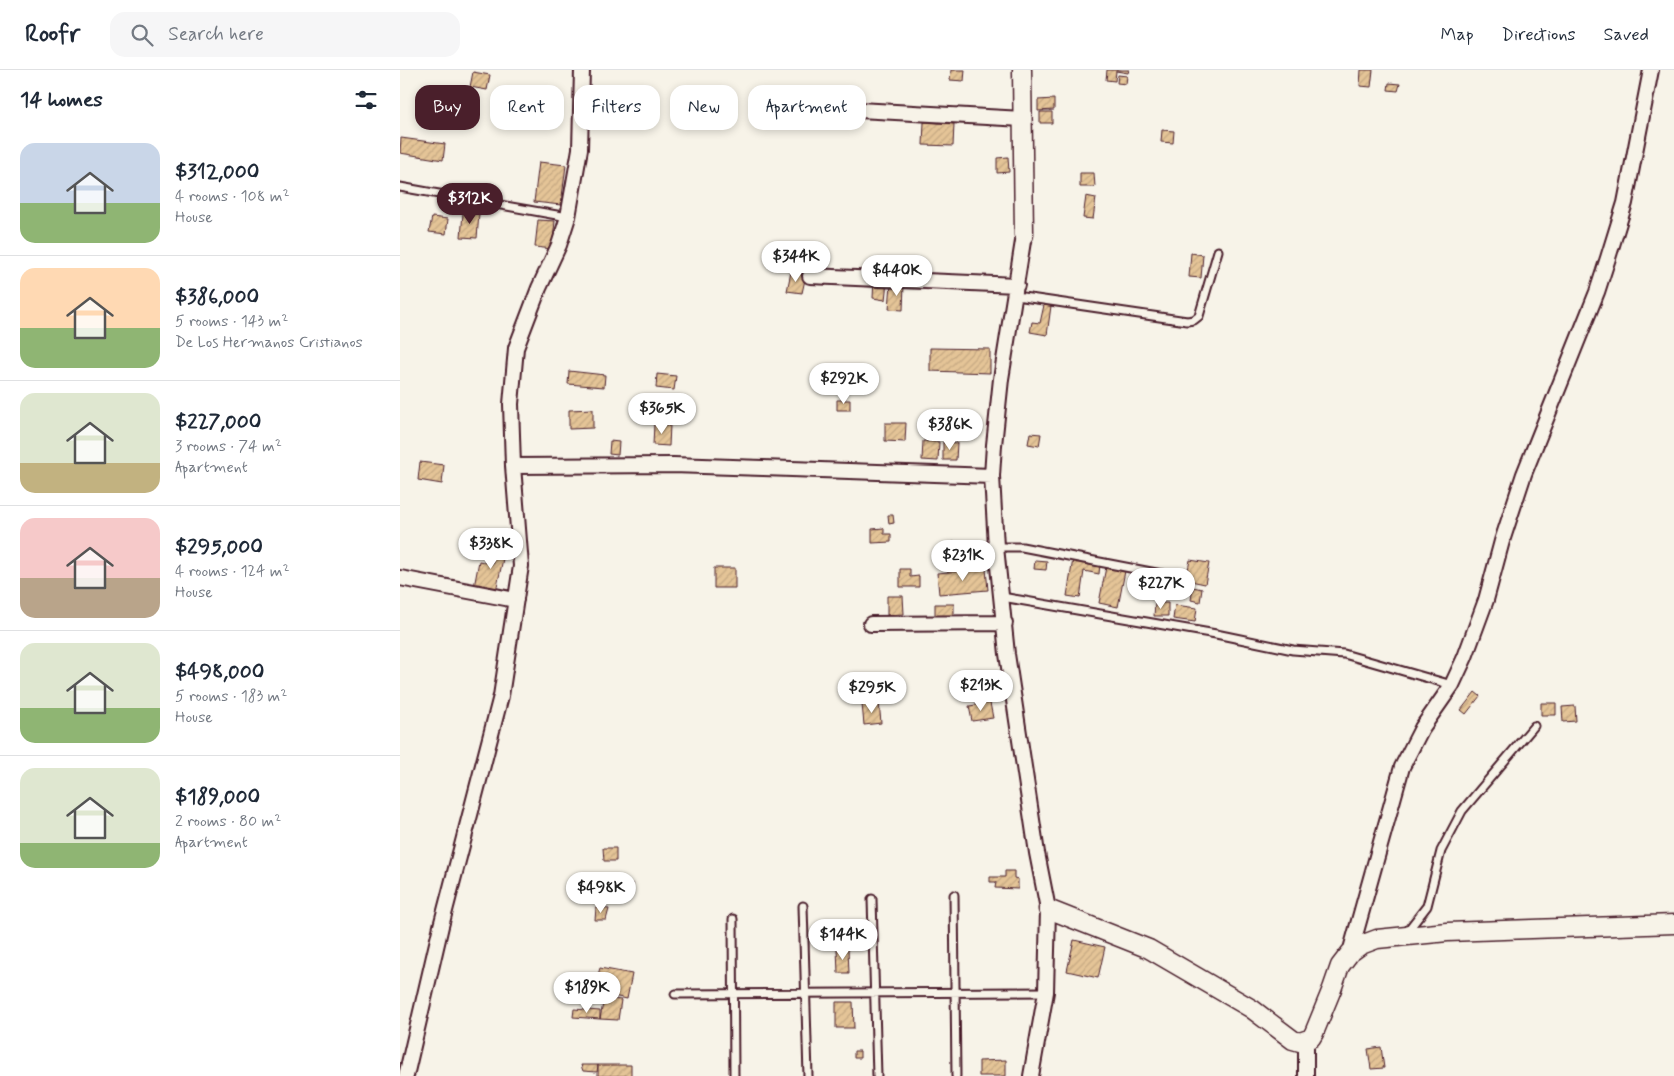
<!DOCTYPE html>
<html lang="en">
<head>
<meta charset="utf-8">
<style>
  :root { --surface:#fff; --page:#f6f6f7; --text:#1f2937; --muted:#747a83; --line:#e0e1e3; --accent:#4a1f2b }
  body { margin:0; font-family:Mynerve,sans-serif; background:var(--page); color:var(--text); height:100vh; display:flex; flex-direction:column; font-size:19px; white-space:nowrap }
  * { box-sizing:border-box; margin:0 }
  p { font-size:16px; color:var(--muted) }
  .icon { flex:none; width:28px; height:28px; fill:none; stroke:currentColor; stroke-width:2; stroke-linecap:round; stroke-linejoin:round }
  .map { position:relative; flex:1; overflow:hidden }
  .drawer { display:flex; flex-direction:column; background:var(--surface); width:400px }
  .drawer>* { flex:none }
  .guide { position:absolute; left:15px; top:15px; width:475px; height:45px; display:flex; gap:10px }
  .price { position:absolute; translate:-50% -42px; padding:0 11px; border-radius:18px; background:#fff; color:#222; font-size:16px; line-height:32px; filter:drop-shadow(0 1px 2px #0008) }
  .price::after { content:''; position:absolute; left:50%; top:30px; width:15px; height:11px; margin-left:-8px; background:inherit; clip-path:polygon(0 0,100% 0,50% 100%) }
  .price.on { background:var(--accent); color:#fff }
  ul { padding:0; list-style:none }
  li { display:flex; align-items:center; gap:15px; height:125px; padding:0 20px }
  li+li { border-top:1px solid var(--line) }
  li span { display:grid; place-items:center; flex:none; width:140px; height:100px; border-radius:15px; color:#555 }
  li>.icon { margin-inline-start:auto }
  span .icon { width:60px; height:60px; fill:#fffc; stroke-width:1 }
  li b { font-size:21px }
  h2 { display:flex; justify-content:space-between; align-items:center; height:60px; padding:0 20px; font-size:21px }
  .chip { padding:0 18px; border-radius:15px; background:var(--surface); box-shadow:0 2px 8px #0003; font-size:18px; line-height:45px }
  .chip.on { background:var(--accent); color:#fff }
  header { display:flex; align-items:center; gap:30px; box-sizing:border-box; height:70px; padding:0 25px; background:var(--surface); border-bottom:1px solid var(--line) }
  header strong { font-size:24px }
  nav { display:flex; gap:28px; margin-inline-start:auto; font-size:18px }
  .search { width:350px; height:45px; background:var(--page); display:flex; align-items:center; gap:12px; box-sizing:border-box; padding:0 18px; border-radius:15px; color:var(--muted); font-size:19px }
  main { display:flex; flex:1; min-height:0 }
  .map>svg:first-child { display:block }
  .building { fill:url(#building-hatch); stroke:#4a1f2b }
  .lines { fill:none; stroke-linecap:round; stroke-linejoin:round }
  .service-casing { stroke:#4a1f2b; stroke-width:11 }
  .minor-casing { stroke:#4a1f2b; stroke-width:18 }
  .tertiary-casing { stroke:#4a1f2b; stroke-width:21 }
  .service { stroke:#f7f3e8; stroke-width:7 }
  .minor { stroke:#f7f3e8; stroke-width:14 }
  .tertiary { stroke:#f7f3e8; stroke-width:18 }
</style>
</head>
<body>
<header>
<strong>Roofr</strong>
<div class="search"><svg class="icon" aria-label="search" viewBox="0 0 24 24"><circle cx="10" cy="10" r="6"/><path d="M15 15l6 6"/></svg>Search here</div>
<nav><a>Map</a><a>Directions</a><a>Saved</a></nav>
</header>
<main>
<section class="drawer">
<h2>14 homes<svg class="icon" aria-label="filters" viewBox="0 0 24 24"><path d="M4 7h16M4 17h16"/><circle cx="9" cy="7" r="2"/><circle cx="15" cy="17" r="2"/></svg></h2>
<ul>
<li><span style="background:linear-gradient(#c9d6e8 60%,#8fb573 0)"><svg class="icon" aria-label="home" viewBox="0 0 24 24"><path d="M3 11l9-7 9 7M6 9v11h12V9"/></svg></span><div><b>$312,000</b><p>4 rooms · 108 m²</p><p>House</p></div></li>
<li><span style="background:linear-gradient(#ffd9b3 60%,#8fb573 0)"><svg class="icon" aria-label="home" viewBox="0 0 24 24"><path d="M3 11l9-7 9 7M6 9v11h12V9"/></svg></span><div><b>$386,000</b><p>5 rooms · 143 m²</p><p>De Los Hermanos Cristianos</p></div></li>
<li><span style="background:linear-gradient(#dfe7d0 70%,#c2b280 0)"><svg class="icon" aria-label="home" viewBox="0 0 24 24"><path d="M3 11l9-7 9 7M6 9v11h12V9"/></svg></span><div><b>$227,000</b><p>3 rooms · 74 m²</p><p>Apartment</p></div></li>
<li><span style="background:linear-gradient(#f6c9c9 60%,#b9a48a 0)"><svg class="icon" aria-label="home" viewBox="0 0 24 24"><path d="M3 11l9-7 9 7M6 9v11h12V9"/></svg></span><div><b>$295,000</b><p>4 rooms · 124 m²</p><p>House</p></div></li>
<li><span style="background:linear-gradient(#dfe7d0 65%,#8fb573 0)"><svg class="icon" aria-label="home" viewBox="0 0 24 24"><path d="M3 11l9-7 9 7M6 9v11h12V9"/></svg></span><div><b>$498,000</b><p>5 rooms · 183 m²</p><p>House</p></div></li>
<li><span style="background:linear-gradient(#dfe7d0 75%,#8fb573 0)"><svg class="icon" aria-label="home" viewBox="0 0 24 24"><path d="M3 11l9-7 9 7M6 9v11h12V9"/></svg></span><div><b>$189,000</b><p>2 rooms · 80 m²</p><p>Apartment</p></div></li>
</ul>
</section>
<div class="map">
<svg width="1274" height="1006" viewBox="0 0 1274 1006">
  <defs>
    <pattern id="building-hatch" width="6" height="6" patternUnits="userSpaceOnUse" patternTransform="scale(1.25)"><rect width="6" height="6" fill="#e4c497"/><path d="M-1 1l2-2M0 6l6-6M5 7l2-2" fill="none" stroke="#c5a882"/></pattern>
  </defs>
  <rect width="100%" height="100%" fill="#f7f3e8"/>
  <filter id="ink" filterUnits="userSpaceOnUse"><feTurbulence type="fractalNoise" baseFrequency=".02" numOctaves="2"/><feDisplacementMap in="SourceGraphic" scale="10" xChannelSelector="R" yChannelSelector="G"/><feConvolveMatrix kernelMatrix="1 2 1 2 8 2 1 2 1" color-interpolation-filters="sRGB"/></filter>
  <g filter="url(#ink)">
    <path class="building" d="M 551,0 L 565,0 L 564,11 L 550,10 Z
      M 707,0 L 729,0 L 728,3 L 716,1 L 715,11 L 706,10 Z
      M 961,0 L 973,0 L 971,17 L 960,16 Z
      M 73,2 L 90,5 L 87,20 L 70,17 Z
      M 718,5 L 727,6 L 726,14 L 717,13 Z
      M 989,13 L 1000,14 L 998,21 L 988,20 Z
      M 654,29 L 654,40 L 638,41 L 638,30 Z
      M 640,42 L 652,42 L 652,53 L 640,53 Z
      M 524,52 L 554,54 L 553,76 L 523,75 Z
      M 762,60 L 774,61 L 773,73 L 761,72 Z
      M 1,68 L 45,74 L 43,90 L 0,83 Z
      M 608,87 L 609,102 L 597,103 L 597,88 Z
      M 139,92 L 166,95 L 161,135 L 134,132 Z
      M 680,103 L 694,103 L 695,117 L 680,117 Z
      M 686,126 L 696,128 L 693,149 L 683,148 Z
      M 63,143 L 79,144 L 77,168 L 61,167 Z
      M 32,147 L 48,149 L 46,164 L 29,162 Z
      M 138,150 L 155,151 L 152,179 L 135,177 Z
      M 791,183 L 803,185 L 801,208 L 789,207 Z
      M 391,202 L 406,205 L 402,223 L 387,221 Z
      M 474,210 L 487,212 L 485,230 L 473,228 Z
      M 491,213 L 504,214 L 503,240 L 489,239 Z
      M 644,235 L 651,236 L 647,265 L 630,262 L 632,252 L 640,253 Z
      M 530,278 L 590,279 L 590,303 L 530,301 Z
      M 169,301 L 205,305 L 204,317 L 168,314 Z
      M 257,304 L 276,306 L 274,320 L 256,318 Z
      M 437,330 L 450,330 L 450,340 L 437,340 Z
      M 193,339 L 193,358 L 169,359 L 169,340 Z
      M 540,348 L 560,349 L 560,365 L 539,364 Z
      M 485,353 L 506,353 L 505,372 L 485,371 Z
      M 254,354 L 270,355 L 269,376 L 253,375 Z
      M 630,363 L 641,364 L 639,376 L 628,374 Z
      M 210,371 L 219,372 L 218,385 L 209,384 Z
      M 523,371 L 539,372 L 538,391 L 522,390 Z
      M 543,372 L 557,373 L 556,390 L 543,390 Z
      M 20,392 L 44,395 L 42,414 L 18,410 Z
      M 488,445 L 493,445 L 494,453 L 489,454 Z
      M 484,458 L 484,464 L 491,464 L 491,472 L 472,473 L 472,459 Z
      M 578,471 L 578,489 L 554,490 L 553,472 Z
      M 96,473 L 106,475 L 96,521 L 74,517 L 79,491 L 92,494 Z
      M 673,489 L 700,494 L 699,504 L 684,501 L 680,528 L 667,526 Z
      M 635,490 L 647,491 L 646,500 L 634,499 Z
      M 790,490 L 809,493 L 805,514 L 786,510 Z
      M 706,497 L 725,501 L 718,537 L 699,533 Z
      M 314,498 L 335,498 L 335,518 L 314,518 Z
      M 500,499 L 510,499 L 510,507 L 519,506 L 519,517 L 500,517 Z
      M 586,499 L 588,520 L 539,524 L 537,503 Z
      M 793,517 L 802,519 L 800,532 L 791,530 Z
      M 487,526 L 503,526 L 504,544 L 487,545 Z
      M 755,533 L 768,533 L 768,546 L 754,546 Z
      M 535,534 L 554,534 L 554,548 L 535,548 Z
      M 775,535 L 797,538 L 795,552 L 773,549 Z
      M 1075,622 L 1080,626 L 1066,644 L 1061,640 Z
      M 479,632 L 481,653 L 464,655 L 462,634 Z
      M 590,633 L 593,648 L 572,651 L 569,636 Z
      M 1141,633 L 1156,633 L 1156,645 L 1141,645 Z
      M 1175,636 L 1176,651 L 1163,652 L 1162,637 Z
      M 203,778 L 216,778 L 216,791 L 204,791 Z
      M 605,801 L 614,801 L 614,808 L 618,809 L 618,819 L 595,818 L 596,812 L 590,812 L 590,807 L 605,807 Z
      M 218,813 L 233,814 L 231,826 L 217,825 Z
      M 196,838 L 209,839 L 206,850 L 195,850 Z
      M 674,870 L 705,877 L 698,908 L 667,901 Z
      M 437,879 L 448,879 L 449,903 L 438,903 Z
      M 200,898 L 232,904 L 227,929 L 204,924 L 207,907 L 198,905 Z
      M 204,928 L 221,930 L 218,950 L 200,949 Z
      M 436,932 L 453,932 L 454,958 L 436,958 Z
      M 174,939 L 200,941 L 200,949 L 173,947 Z
      M 981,977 L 984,998 L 971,999 L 968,979 Z
      M 454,981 L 460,981 L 460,988 L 454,988 Z
      M 606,990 L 606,1006 L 579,1006 L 579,991 Z
      M 181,995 L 198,995 L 197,1002 L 183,1001 Z
      M 198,995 L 231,995 L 231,1006 L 198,1006 Z"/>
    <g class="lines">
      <g class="service-casing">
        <path id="service" d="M 0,117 L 168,147
          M 616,226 L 787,251 L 794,250 L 799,246 L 818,181
          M 596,477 L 622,477 L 777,507
          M 602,527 L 816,564 L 893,580 L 944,584 L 1052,615
          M 554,825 L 556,1006
          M 472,829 L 477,1006
          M 403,836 L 408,1006
          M 333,849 L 334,1006
          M 1006,863 L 1027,836 L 1041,781 L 1062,741 L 1134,656
          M 275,924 L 646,922"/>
      </g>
      <g class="minor-casing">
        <path id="minor" d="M 386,36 L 623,49
          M 624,165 L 601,309 L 594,375 L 592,406 L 596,477 L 607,584 L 637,783 L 648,839 L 646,922 L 631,1006
          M 410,206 L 617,215
          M 113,396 L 273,395 L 592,406
          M 0,508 L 116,530
          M 471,554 L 605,553
          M 950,883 L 1002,697 L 1022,658 L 1052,615 L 1065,587 L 1086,530 L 1102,471 L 1124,404 L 1197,222 L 1208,188 L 1225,133 L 1251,0
          M 906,971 L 906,1006
          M 6,1006 L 41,856 L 101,626 L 121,496 L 113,396 L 111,334 L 116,278 L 139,218 L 159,175 L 168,147 L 180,79 L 182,0"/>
      </g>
      <g class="tertiary-casing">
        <path id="tertiary" d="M 622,0 L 624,165
          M 648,839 L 749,879 L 852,939 L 893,970 L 900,972 L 911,968 L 914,963 L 932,919 L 940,896 L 950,883 L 961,875 L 977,869 L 1047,862 L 1274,854"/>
      </g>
      <use href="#service" class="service"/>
      <use href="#minor" class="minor"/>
      <use href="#tertiary" class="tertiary"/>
    </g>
  </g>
</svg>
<b class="price on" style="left:70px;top:155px">$312K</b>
<b class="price" style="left:396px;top:213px">$344K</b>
<b class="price" style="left:497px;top:227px">$440K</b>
<b class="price" style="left:444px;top:335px">$292K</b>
<b class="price" style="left:262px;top:365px">$365K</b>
<b class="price" style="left:550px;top:381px">$386K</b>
<b class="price" style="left:91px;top:500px">$338K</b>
<b class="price" style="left:563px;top:512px">$231K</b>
<b class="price" style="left:761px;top:540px">$227K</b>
<b class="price" style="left:581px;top:642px">$213K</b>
<b class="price" style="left:472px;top:644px">$295K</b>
<b class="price" style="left:201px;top:844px">$498K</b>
<b class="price" style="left:443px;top:891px">$144K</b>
<b class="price" style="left:187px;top:944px">$189K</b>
<div class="guide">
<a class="chip on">Buy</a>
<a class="chip">Rent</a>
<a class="chip">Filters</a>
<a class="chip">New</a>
<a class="chip">Apartment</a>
</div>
</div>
</main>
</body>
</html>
